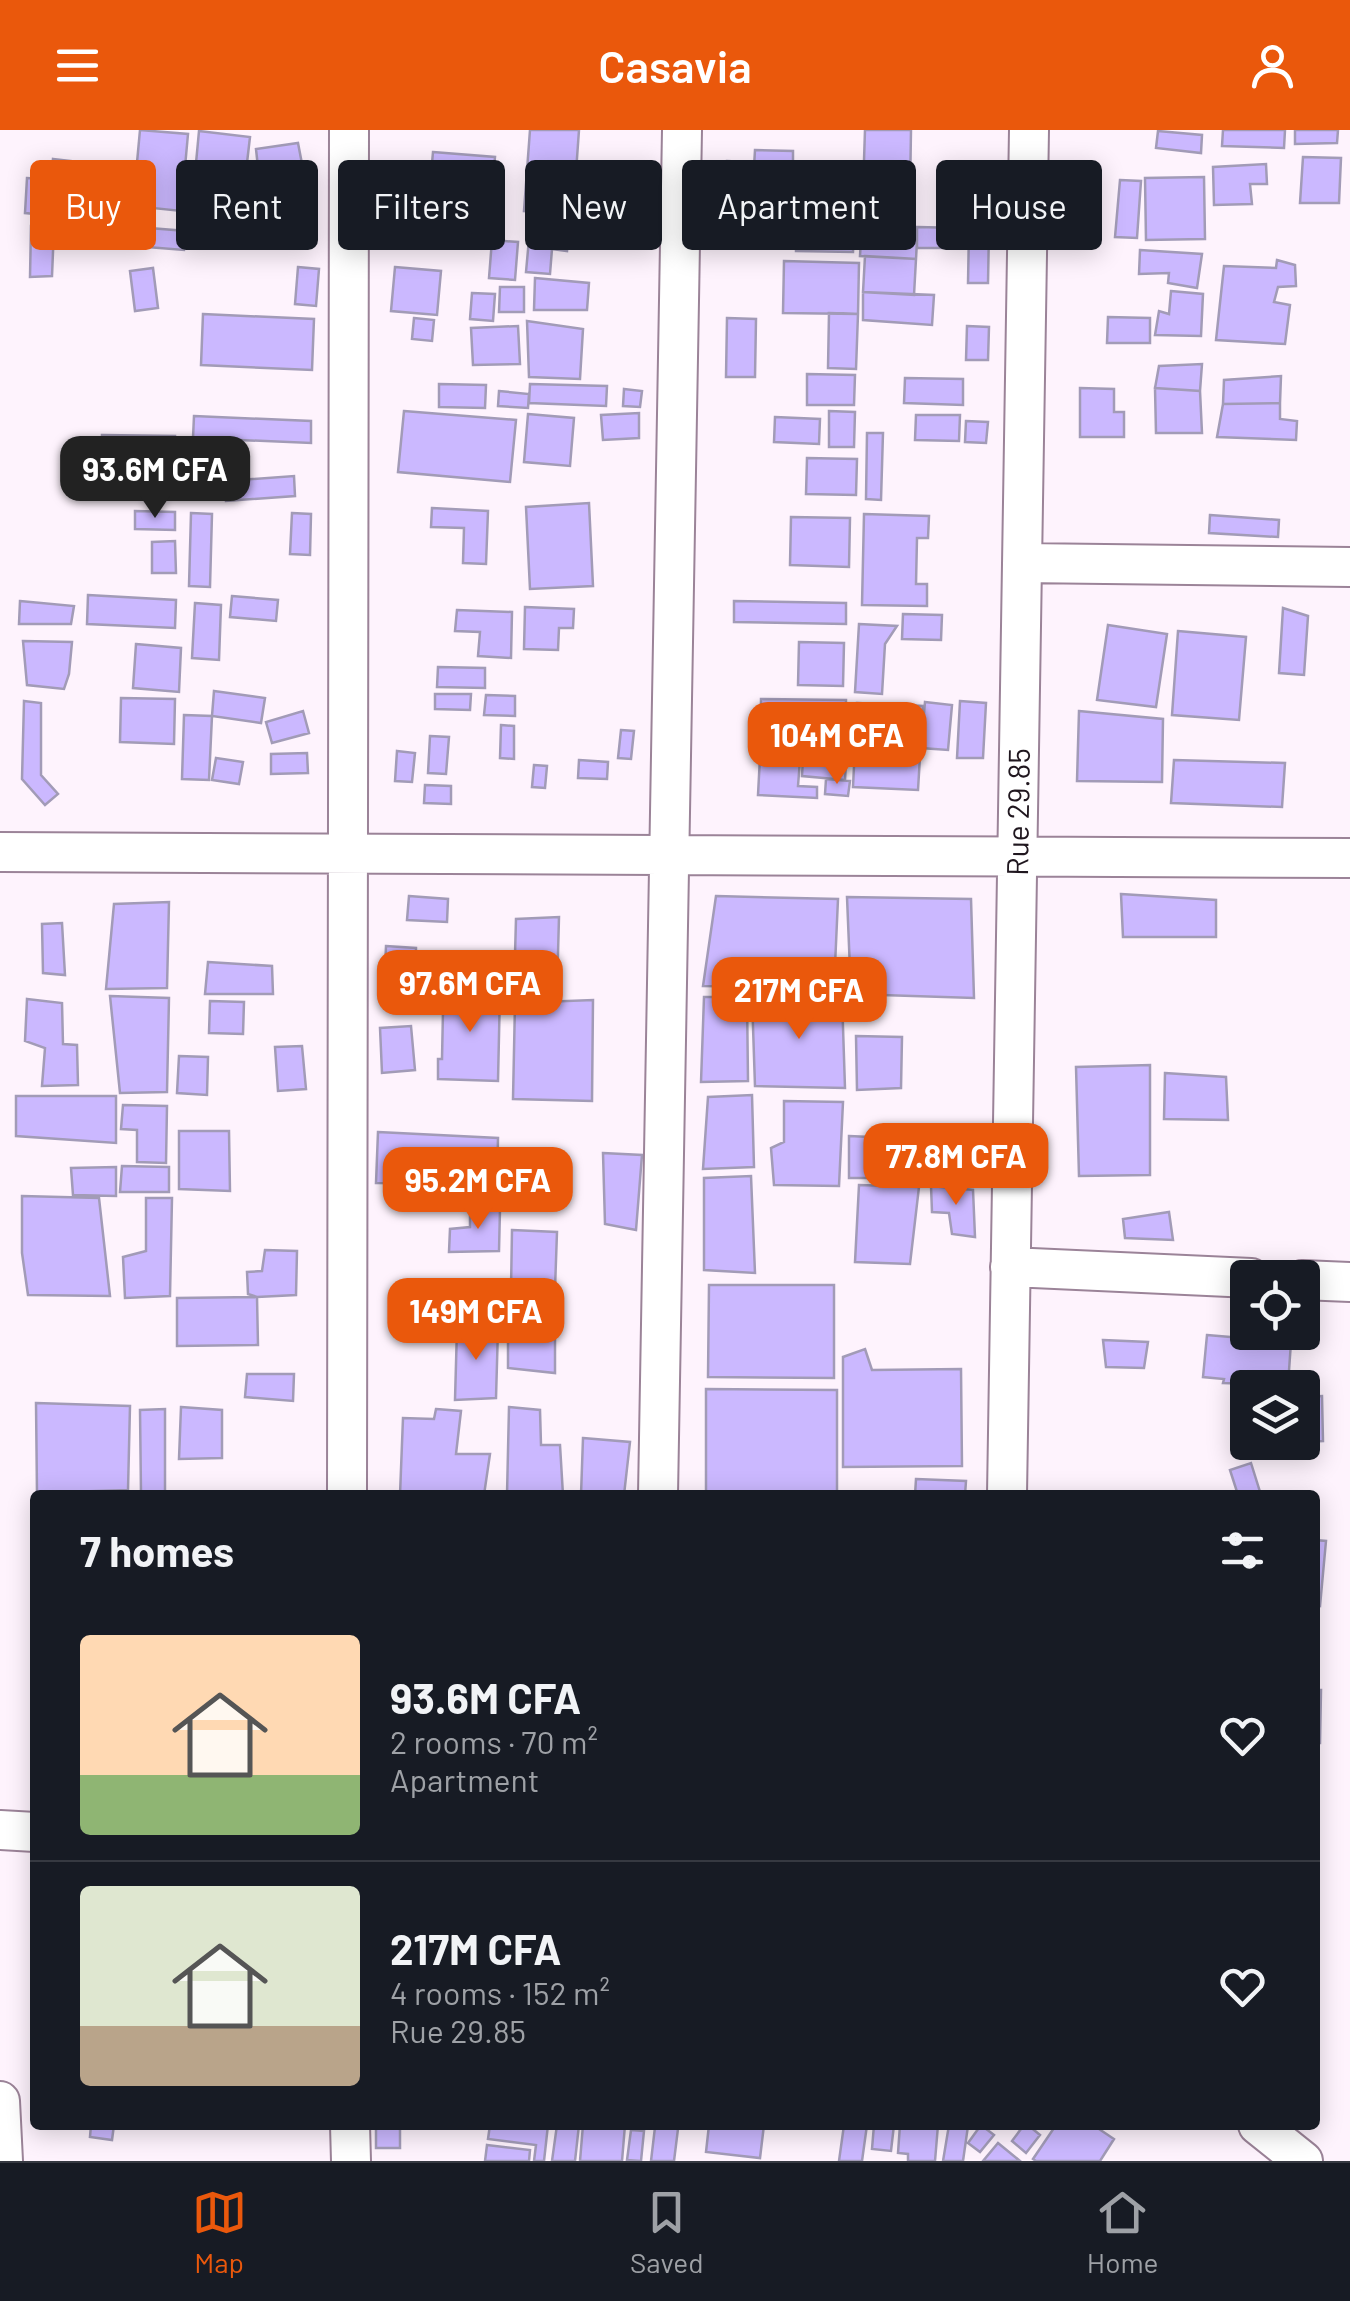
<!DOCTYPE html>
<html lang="en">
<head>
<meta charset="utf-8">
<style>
  :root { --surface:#171b24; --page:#20242c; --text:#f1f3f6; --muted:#9ea1a6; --line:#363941; --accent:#ea580c }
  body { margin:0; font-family:Barlow,sans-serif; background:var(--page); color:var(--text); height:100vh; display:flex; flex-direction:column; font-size:38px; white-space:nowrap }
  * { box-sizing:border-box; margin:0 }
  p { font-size:32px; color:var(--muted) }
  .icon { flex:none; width:55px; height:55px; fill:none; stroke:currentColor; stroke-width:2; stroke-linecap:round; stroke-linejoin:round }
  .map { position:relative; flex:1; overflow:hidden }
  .details { position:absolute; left:30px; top:1360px; width:1290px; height:640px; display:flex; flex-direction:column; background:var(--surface); border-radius:10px; box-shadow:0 5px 25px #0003 }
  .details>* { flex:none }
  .top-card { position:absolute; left:30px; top:30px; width:1290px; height:90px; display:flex; gap:20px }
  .tools { position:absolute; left:1230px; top:1130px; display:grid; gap:20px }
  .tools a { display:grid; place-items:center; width:90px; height:90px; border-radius:10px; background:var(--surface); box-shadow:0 5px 25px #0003; font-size:50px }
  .price { position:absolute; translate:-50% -85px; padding:0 22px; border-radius:20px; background:var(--accent); color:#fff; font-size:32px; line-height:65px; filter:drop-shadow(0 2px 5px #0008) }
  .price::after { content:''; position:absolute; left:50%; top:60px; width:30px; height:22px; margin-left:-15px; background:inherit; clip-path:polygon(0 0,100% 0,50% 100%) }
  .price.selected { background:#222; color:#fff }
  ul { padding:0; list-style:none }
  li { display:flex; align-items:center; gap:30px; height:250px; padding:0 50px }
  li+li { border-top:2px solid var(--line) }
  li span { display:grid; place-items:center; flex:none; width:280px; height:200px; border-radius:10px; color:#555 }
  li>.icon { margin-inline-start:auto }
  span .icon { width:120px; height:120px; fill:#fffc; stroke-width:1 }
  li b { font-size:42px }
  h2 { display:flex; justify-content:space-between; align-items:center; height:120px; padding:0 50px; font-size:42px }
  .tag { padding:0 35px; border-radius:10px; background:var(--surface); box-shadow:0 5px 25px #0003; font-size:35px; line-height:90px }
  .tag.selected { background:var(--accent); color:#fff }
  header { display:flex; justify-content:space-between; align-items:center; height:130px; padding:0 50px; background:var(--accent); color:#fff; font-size:45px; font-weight:600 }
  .menu { display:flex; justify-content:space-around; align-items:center; height:140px; border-top:2px solid var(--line); background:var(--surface); font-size:28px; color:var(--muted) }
  .menu a { display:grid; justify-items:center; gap:5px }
  .menu .selected { color:var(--accent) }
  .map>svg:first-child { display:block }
  .building { fill:#cbb8ff; stroke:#a29bb7; stroke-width:2.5 }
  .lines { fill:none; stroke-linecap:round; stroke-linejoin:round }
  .street-casing { stroke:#9b8398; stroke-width:42 }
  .street { stroke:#fff; stroke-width:38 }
  .labels { text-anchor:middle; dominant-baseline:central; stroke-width:8; stroke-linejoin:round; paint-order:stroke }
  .street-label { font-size:30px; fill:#20171f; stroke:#fff }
</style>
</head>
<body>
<header><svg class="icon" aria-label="menu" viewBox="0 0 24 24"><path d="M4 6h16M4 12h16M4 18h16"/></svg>Casavia<svg class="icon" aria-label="person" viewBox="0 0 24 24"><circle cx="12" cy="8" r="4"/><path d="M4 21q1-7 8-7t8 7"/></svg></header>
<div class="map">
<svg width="1350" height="2031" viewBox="0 0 1350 2031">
  <rect width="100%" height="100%" fill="#fef3fd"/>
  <path class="building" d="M 140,0 L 188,4 L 181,81 L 133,76 Z
    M 530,0 L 579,0 L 573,84 L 524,81 Z
    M 865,0 L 911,0 L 910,62 L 863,61 Z
    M 1223,0 L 1285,0 L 1284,18 L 1222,16 Z
    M 1295,0 L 1338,0 L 1337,13 L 1295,14 Z
    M 199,1 L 250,7 L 245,50 L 195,44 Z
    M 1158,1 L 1202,5 L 1201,23 L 1156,18 Z
    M 298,13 L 303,39 L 259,47 L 256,19 Z
    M 755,20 L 793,21 L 793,38 L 754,37 Z
    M 433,22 L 495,27 L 490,84 L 428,79 Z
    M 1303,27 L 1341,28 L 1339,73 L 1300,73 Z
    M 53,29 L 80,32 L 75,80 L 48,77 Z
    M 727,31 L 745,32 L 744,72 L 726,72 Z
    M 1266,34 L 1267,54 L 1250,54 L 1252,74 L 1214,75 L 1213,37 Z
    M 753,42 L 852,45 L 850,89 L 752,87 Z
    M 1204,47 L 1205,109 L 1146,110 L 1145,48 Z
    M 27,48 L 49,50 L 46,85 L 25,83 Z
    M 1120,50 L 1141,51 L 1137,108 L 1115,107 Z
    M 601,59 L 625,61 L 622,90 L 598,88 Z
    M 471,92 L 490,93 L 487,118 L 469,117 Z
    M 31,96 L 54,98 L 52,146 L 30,147 Z
    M 124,96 L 186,101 L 184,120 L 122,115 Z
    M 917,97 L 961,98 L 961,118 L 917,118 Z
    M 530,98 L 569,101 L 567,121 L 552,119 L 550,144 L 526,142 Z
    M 796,99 L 854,101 L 853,122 L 796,121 Z
    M 969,99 L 989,100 L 988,153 L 968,153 Z
    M 861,108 L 917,111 L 916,129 L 860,126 Z
    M 492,110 L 518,112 L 515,150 L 489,148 Z
    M 1140,120 L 1202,124 L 1197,158 L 1168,153 L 1169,143 L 1139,144 Z
    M 865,126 L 916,129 L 914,165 L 863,162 Z
    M 1277,130 L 1295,135 L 1296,156 L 1278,157 L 1274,172 L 1290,175 L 1285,214 L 1216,210 L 1224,136 L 1276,138 Z
    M 784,131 L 859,133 L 858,184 L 783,183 Z
    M 298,137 L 319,139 L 316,176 L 295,174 Z
    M 395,137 L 441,141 L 437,185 L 391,181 Z
    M 153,138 L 158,178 L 135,181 L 130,141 Z
    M 535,148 L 589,153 L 587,180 L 534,180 Z
    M 500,157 L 524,157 L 524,182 L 499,182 Z
    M 1171,161 L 1203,164 L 1201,206 L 1155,205 L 1159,181 L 1169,184 Z
    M 863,162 L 934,165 L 932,195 L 863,190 Z
    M 472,163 L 495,164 L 493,191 L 470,189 Z
    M 829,183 L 858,184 L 856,239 L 828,238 Z
    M 203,184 L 314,189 L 312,240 L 201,235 Z
    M 1108,187 L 1150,188 L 1150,213 L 1107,213 Z
    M 414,188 L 434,190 L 432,211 L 412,209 Z
    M 727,188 L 756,189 L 755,247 L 726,247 Z
    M 527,191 L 583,199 L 580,249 L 529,247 Z
    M 518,196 L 520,234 L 473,235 L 471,198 Z
    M 967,196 L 989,197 L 988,230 L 966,230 Z
    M 1202,234 L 1200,261 L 1155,258 L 1159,236 Z
    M 807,244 L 855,245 L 854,275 L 807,275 Z
    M 1281,246 L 1280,273 L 1223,274 L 1224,250 Z
    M 905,248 L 963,249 L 963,275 L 904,273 Z
    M 439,254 L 486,255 L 485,278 L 439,277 Z
    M 530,254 L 607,256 L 606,276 L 529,273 Z
    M 1080,258 L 1114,259 L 1114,282 L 1124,282 L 1124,307 L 1080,307 Z
    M 1155,258 L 1200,261 L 1202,303 L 1156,303 Z
    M 624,259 L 642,261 L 640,277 L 623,276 Z
    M 499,261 L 529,264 L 528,278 L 498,276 Z
    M 1280,273 L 1280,289 L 1297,291 L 1296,310 L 1217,307 L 1223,274 Z
    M 404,281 L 516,290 L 510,352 L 398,342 Z
    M 829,281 L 855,282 L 854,317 L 829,317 Z
    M 639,283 L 639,308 L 603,310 L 601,285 Z
    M 528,284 L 574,288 L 570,336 L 524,332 Z
    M 916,285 L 960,285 L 959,311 L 915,310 Z
    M 194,286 L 311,291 L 311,313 L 193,308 Z
    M 775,287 L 820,289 L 819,314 L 774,312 Z
    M 966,291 L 988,292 L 986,313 L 965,312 Z
    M 867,303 L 883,303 L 881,370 L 866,369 Z
    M 102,305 L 175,306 L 174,368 L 100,367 Z
    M 208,319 L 209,364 L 190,365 L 187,320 Z
    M 807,328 L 857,329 L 856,365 L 806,364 Z
    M 294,346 L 295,366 L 226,371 L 225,351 Z
    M 589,373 L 593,456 L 530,459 L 526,377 Z
    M 432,378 L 488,381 L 486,434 L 463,433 L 464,398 L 431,397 Z
    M 135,381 L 175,382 L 175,400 L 135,399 Z
    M 191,383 L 212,384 L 210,457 L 189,456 Z
    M 292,383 L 311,384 L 310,425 L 290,424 Z
    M 864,384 L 929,386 L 928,408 L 917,408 L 916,454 L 927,454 L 927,476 L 862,475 Z
    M 1210,385 L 1279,390 L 1278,407 L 1209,403 Z
    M 791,387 L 850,388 L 849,437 L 790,435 Z
    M 175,411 L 176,443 L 152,443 L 152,412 Z
    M 88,465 L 176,470 L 175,498 L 87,494 Z
    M 232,466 L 278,470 L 276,491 L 230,487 Z
    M 20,471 L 74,476 L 71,494 L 19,494 Z
    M 734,471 L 846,473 L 846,494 L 734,492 Z
    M 195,473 L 221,475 L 219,530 L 192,528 Z
    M 525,477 L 574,479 L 573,498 L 559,498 L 558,520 L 524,519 Z
    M 1283,478 L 1308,486 L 1304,545 L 1279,543 Z
    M 457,480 L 512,482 L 511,528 L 478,526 L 480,502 L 455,501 Z
    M 903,484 L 942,485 L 941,510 L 902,509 Z
    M 859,494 L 897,496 L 885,514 L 882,564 L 855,562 Z
    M 1108,495 L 1167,504 L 1156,577 L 1097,570 Z
    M 1178,501 L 1246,507 L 1239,590 L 1172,585 Z
    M 23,511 L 72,512 L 69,544 L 64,559 L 27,555 Z
    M 799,512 L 844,513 L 843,556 L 798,555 Z
    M 136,514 L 181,518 L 179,562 L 133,558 Z
    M 438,537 L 485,538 L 485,558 L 437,557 Z
    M 214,561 L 265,568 L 261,593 L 212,586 Z
    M 435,564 L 471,564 L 470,580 L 435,579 Z
    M 486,565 L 515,566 L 515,586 L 484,585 Z
    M 121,568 L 175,569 L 174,614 L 120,612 Z
    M 761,569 L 846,570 L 845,619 L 761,618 Z
    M 24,571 L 41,573 L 41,645 L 58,664 L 45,675 L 22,649 Z
    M 960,571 L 986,573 L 983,628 L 957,628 Z
    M 925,572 L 952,575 L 948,620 L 921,618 Z
    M 857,573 L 923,576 L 918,660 L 853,657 Z
    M 303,581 L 309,603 L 272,613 L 266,592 Z
    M 1079,581 L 1163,589 L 1162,652 L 1077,651 Z
    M 184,585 L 212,586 L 209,650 L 182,649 Z
    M 501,595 L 514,596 L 514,629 L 500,628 Z
    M 621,600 L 634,601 L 631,629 L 618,628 Z
    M 430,606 L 449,607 L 446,644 L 428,643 Z
    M 397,621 L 415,623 L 412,652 L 395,651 Z
    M 307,623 L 308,643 L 271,644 L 271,624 Z
    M 760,627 L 800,630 L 798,656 L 817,657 L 817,668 L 758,665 Z
    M 216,628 L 243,632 L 239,654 L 212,650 Z
    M 803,628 L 846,632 L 845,650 L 802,646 Z
    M 579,630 L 608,632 L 607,649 L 578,648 Z
    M 1174,630 L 1285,633 L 1282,677 L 1171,673 Z
    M 534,635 L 547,636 L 545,658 L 532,657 Z
    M 826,649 L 850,651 L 848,666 L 825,664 Z
    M 425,655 L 451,656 L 451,674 L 424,673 Z
    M 1121,764 L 1216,770 L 1216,807 L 1123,807 Z
    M 409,766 L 448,769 L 447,792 L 407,790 Z
    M 716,766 L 838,769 L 834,858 L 703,856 Z
    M 847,767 L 971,769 L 974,868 L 851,864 Z
    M 169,772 L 167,858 L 106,859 L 114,774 Z
    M 559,787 L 557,860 L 514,860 L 516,789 Z
    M 62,793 L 65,845 L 43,843 L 42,794 Z
    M 386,816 L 416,818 L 415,864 L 384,864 Z
    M 208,832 L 272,836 L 273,864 L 205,864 Z
    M 439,859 L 500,861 L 498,951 L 438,949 L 438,929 L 442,929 L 443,881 L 438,881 Z
    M 110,866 L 169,868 L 167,962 L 120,963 Z
    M 704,867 L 747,867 L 748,951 L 701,952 Z
    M 752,867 L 842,867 L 845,958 L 755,956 Z
    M 27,869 L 62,873 L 63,914 L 77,915 L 78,955 L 42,956 L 45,918 L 25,911 Z
    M 593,870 L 592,971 L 513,969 L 515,873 Z
    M 210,871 L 244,872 L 243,904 L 209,903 Z
    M 411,896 L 415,940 L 382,943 L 380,898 Z
    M 856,906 L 902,907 L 901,958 L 857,960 Z
    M 302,916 L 306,959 L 278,961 L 275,917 Z
    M 179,926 L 208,927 L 207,965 L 177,963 Z
    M 1150,935 L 1150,1045 L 1079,1046 L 1076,937 Z
    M 1165,943 L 1226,947 L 1228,990 L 1164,989 Z
    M 752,965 L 754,1037 L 703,1039 L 708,967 Z
    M 16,966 L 116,966 L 116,1013 L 16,1006 Z
    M 784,971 L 843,972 L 839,1056 L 774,1055 L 771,1018 L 784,1012 Z
    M 123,975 L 167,976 L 166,1033 L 137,1032 L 137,1000 L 121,999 Z
    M 179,1001 L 229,1001 L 230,1061 L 179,1059 Z
    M 378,1002 L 498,1008 L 497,1054 L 376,1053 Z
    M 849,1006 L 870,1007 L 873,1029 L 890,1031 L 889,1048 L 849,1048 Z
    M 603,1023 L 642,1025 L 636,1100 L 605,1094 Z
    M 122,1036 L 169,1037 L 169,1062 L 120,1062 Z
    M 116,1037 L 116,1066 L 73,1065 L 71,1038 Z
    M 751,1046 L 755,1143 L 704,1140 L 704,1048 Z
    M 859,1055 L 919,1057 L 910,1134 L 855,1132 Z
    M 931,1056 L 973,1060 L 975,1107 L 952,1104 L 949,1083 L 932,1082 Z
    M 22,1066 L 99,1068 L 110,1166 L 28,1165 L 22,1123 Z
    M 146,1068 L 172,1068 L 170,1166 L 125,1168 L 123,1127 L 146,1121 Z
    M 470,1076 L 500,1079 L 499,1121 L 449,1122 L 450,1099 L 470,1097 Z
    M 1169,1082 L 1173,1110 L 1125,1108 L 1123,1089 Z
    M 512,1100 L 557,1102 L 555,1159 L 511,1159 Z
    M 265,1120 L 297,1121 L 296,1165 L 257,1167 L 248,1164 L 247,1142 L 262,1141 Z
    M 709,1155 L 834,1155 L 834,1248 L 708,1247 Z
    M 257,1167 L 258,1215 L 177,1216 L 177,1168 Z
    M 508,1176 L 555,1180 L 555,1243 L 508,1238 Z
    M 457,1198 L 498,1198 L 496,1268 L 455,1270 Z
    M 1207,1205 L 1291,1212 L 1288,1255 L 1223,1253 L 1224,1249 L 1203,1247 Z
    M 1103,1210 L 1148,1212 L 1144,1238 L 1106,1237 Z
    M 865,1219 L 872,1240 L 961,1239 L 962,1336 L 843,1337 L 843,1227 Z
    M 247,1244 L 294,1244 L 293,1271 L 245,1267 Z
    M 706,1259 L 837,1260 L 837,1365 L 706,1365 Z
    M 1322,1266 L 1323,1311 L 1302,1312 L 1302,1267 Z
    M 36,1273 L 130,1276 L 128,1360 L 37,1363 Z
    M 181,1277 L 222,1280 L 222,1328 L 179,1329 Z
    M 509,1277 L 540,1280 L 541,1315 L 560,1315 L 563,1365 L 507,1365 Z
    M 165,1279 L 165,1364 L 141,1363 L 140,1280 Z
    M 436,1279 L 461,1281 L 456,1324 L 490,1324 L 484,1365 L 400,1365 L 403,1288 L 434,1289 Z
    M 583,1308 L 630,1312 L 624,1365 L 581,1365 Z
    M 1251,1333 L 1261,1365 L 1238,1365 L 1230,1340 Z
    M 916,1349 L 966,1351 L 965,1365 L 915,1365 Z
    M 1315,1410 L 1326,1411 L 1320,1476 L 1315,1475 Z
    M 1315,1560 L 1321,1560 L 1320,1613 L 1315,1613 Z
    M 91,1995 L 114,1995 L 112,2010 L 90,2007 Z
    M 376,1995 L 400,1995 L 400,2018 L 376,2018 Z
    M 490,1995 L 548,1995 L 544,2031 L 534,2031 L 536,2015 L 488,2009 Z
    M 557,1995 L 579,1995 L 575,2031 L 552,2031 Z
    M 583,1995 L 625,1995 L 622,2031 L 580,2031 Z
    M 709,1995 L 764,1995 L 760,2028 L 706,2022 Z
    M 844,1995 L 867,1995 L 862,2031 L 839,2031 Z
    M 874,1995 L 894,1995 L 891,2021 L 872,2019 Z
    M 900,1995 L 938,1995 L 935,2031 L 908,2031 L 908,2024 L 898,2023 Z
    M 949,1995 L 968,1996 L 963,2031 L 943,2031 Z
    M 981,1995 L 994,2005 L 980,2022 L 968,2013 Z
    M 1024,1995 L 1028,1995 L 1040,2005 L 1026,2023 L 1012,2011 Z
    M 1056,1995 L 1093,1995 L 1114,2009 L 1100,2031 L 1036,2031 L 1033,2029 Z
    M 655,1997 L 678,1999 L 674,2031 L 651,2031 Z
    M 631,2000 L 644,2001 L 641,2031 L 627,2030 Z
    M 998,2013 L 1020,2031 L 983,2031 Z
    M 487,2015 L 530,2020 L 529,2031 L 485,2031 Z"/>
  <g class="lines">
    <g class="street-casing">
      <path id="street" d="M 1022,433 L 1350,437
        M 0,722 L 1350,728
        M 1010,1137 L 1251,1148
        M 1302,1150 L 1350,1152
        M 347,1365 L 349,0
        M 658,1365 L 682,0
        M 1007,1365 L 1029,0
        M 0,1700 L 35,1702
        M 0,1971 L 3,2031
        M 350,1995 L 351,2031
        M 1258,1995 L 1303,2031"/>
    </g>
    <use href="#street" class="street"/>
  </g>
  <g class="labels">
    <g class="street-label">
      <text transform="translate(1017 682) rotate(-89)">Rue 29.85</text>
    </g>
  </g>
</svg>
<div class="tools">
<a><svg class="icon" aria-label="locate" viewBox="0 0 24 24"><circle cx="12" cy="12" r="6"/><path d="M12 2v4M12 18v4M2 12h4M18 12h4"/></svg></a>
<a><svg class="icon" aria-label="layers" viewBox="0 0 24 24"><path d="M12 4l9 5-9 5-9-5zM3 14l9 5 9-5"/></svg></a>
</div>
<b class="price selected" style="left:155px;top:391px">93.6M CFA</b>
<b class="price" style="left:837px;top:657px">104M CFA</b>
<b class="price" style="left:470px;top:905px">97.6M CFA</b>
<b class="price" style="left:799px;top:912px">217M CFA</b>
<b class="price" style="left:956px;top:1078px">77.8M CFA</b>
<b class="price" style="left:478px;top:1102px">95.2M CFA</b>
<b class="price" style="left:476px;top:1233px">149M CFA</b>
<div class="top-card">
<a class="tag selected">Buy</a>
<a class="tag">Rent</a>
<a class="tag">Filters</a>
<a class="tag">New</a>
<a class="tag">Apartment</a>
<a class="tag">House</a>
</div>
<section class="details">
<h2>7 homes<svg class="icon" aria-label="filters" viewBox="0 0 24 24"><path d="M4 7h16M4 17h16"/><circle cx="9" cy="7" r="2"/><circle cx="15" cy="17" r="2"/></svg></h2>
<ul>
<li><span style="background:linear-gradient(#ffd9b3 70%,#8fb573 0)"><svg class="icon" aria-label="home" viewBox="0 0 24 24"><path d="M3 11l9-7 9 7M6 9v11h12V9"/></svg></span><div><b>93.6M CFA</b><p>2 rooms · 70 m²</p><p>Apartment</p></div><svg class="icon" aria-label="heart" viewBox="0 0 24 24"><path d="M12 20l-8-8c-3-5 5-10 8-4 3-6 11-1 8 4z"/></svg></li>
<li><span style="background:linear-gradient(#dfe7d0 70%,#b9a48a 0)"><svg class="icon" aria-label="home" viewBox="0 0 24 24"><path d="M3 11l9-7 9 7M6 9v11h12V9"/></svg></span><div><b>217M CFA</b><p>4 rooms · 152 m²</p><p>Rue 29.85</p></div><svg class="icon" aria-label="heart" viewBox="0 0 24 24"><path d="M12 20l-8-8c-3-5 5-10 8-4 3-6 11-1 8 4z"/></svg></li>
</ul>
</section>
</div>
<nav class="menu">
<a class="selected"><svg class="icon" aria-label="map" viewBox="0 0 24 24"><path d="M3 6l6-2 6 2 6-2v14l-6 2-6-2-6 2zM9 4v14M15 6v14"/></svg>Map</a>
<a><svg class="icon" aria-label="saved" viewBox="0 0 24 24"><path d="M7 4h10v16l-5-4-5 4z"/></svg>Saved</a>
<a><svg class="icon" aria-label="home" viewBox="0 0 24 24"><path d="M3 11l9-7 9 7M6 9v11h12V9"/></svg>Home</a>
</nav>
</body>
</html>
